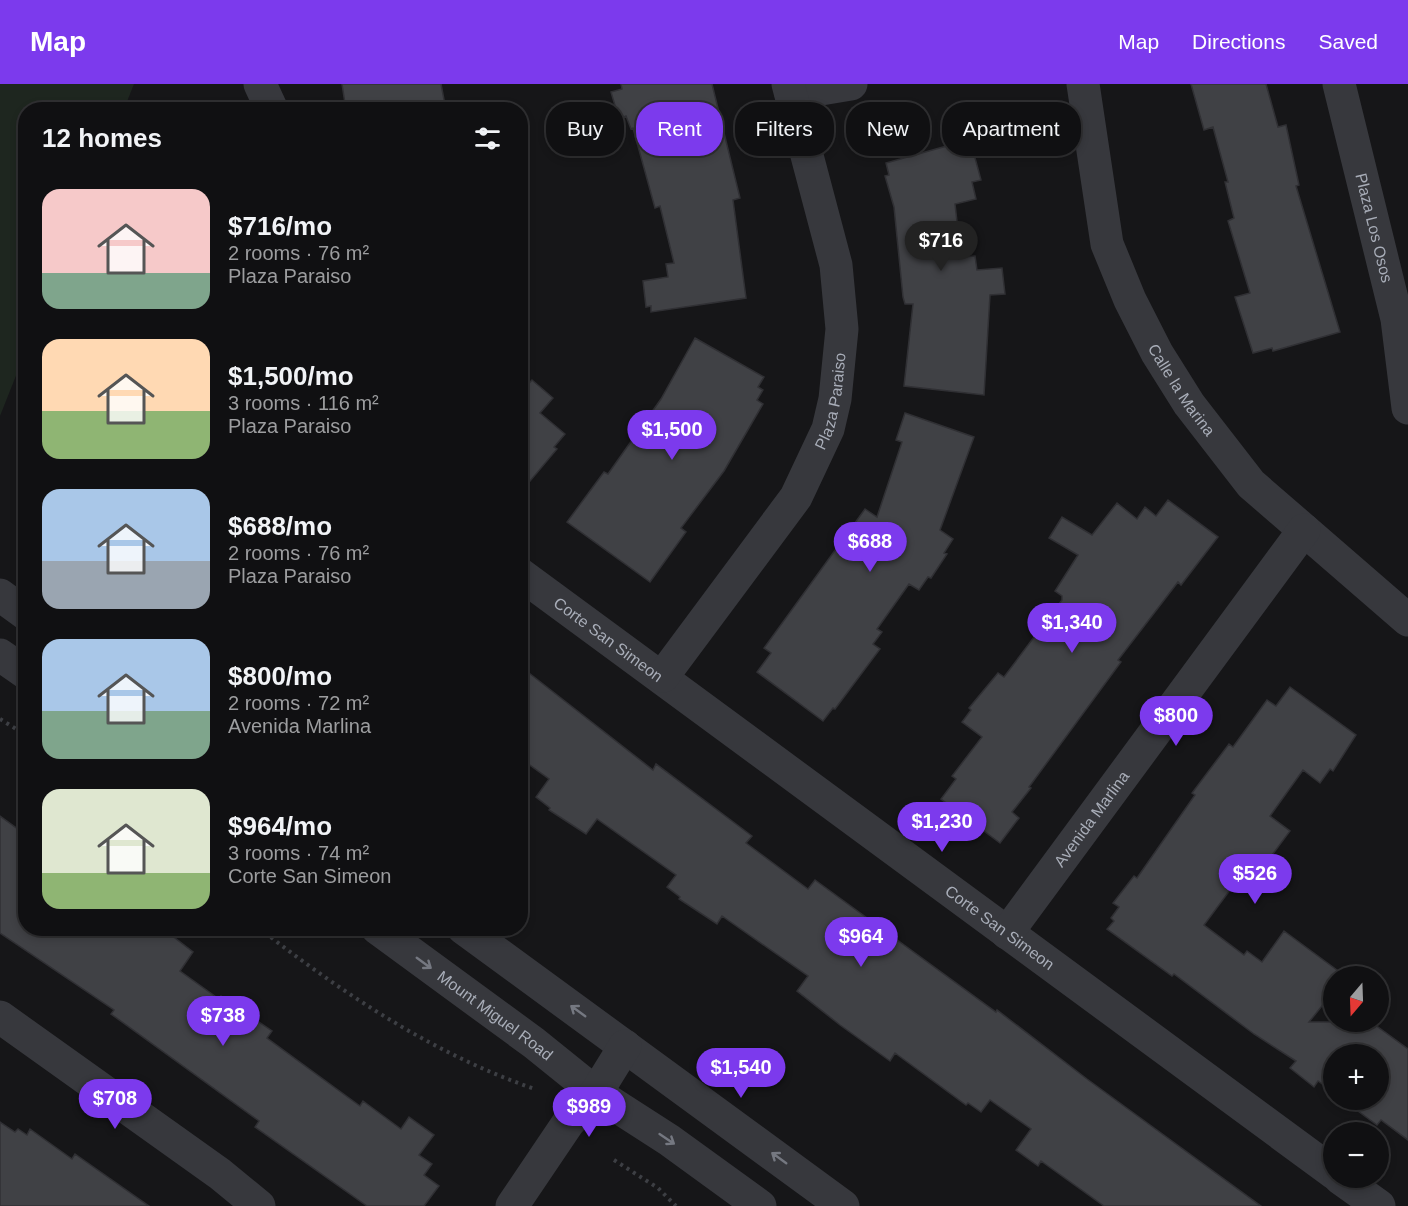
<!DOCTYPE html>
<html lang="en">
<head>
<meta charset="utf-8">
<style>
  :root { --surface:#101012; --page:#1e1e20; --text:#f1f3f6; --muted:#9c9d9f; --line:#303032; --accent:#7c3aed }
  body { margin:0; font-family:Helvetica,sans-serif; background:var(--page); color:var(--text); height:100vh; display:flex; flex-direction:column; font-size:22px; white-space:nowrap }
  * { box-sizing:border-box; margin:0 }
  p { font-size:20px; color:var(--muted) }
  .icon { flex:none; width:33px; height:33px; fill:none; stroke:currentColor; stroke-width:2; stroke-linecap:round; stroke-linejoin:round }
  .map { position:relative; flex:1; overflow:hidden }
  .details { position:absolute; left:18px; top:18px; width:510px; height:834px; display:flex; flex-direction:column; background:var(--surface); border-radius:24px; box-shadow:0 3px 9px #0003,0 0 0 2px var(--line) }
  .details>* { flex:none }
  .guide { position:absolute; left:546px; top:18px; width:570px; height:54px; display:flex; gap:12px }
  .needle { width:39px; rotate:199deg }
  .buttons { position:absolute; left:1323px; top:882px; display:grid; gap:12px }
  .buttons a { display:grid; place-items:center; width:66px; height:66px; border-radius:50%; background:var(--surface); box-shadow:0 3px 9px #0003,0 0 0 2px var(--line); font-size:30px }
  .price { position:absolute; translate:-50% -51px; padding:0 14px; border-radius:21px; background:var(--accent); color:#fff; font-size:20px; line-height:39px; filter:drop-shadow(0 2px 3px #0008) }
  .price::after { content:''; position:absolute; left:50%; top:36px; width:18px; height:14px; margin-left:-9px; background:inherit; clip-path:polygon(0 0,100% 0,50% 100%) }
  .price.current { background:#222; color:#fff }
  ul { padding:0; list-style:none }
  li { display:flex; align-items:center; gap:18px; height:150px; padding:0 24px }
  li span { display:grid; place-items:center; flex:none; width:168px; height:120px; border-radius:18px; color:#555 }
  li>.icon { margin-inline-start:auto }
  span .icon { width:72px; height:72px; fill:#fffc; stroke-width:1 }
  li b { font-size:26px }
  h2 { display:flex; justify-content:space-between; align-items:center; height:72px; padding:0 24px; font-size:26px }
  .chip { padding:0 21px; border-radius:24px; background:var(--surface); box-shadow:0 3px 9px #0003,0 0 0 2px var(--line); font-size:21px; line-height:54px }
  .chip.current { background:var(--accent); color:#fff }
  header { display:flex; align-items:center; gap:36px; box-sizing:border-box; height:84px; padding:0 30px; background:var(--accent); color:#fff }
  header strong { font-size:28px }
  nav { display:flex; gap:33px; margin-inline-start:auto; font-size:21px }
  .map>svg:first-child { display:block }
  .green { fill:#1e261f }
  .building { fill:#404145; stroke:#303034; stroke-width:1.5 }
  .lines { fill:none; stroke-linecap:round; stroke-linejoin:round }
  .path { stroke:#3d3f44; stroke-width:4; stroke-dasharray:3 4.5; stroke-linecap:butt }
  .minor { stroke:#37383d; stroke-width:33 }
  .oneway { stroke:#757881 }
  .labels { text-anchor:middle; dominant-baseline:central; stroke-width:4.5; stroke-linejoin:round; paint-order:stroke }
  .street-label { font-size:16px; fill:#a8adb8; stroke:#111113 }
</style>
</head>
<body>
<header>
<strong>Map</strong>
<nav><a>Map</a><a>Directions</a><a>Saved</a></nav>
</header>
<div class="map">
<svg width="1408" height="1122" viewBox="0 0 1408 1122">
  <rect width="100%" height="100%" fill="#161618"/>
  <path class="green" d="M 0,0 L 134,0 L 124,25 L 26,26 L 25,269 L 0,332 Z"/>
  <path class="building" d="M 342,0 L 441,0 L 446,26 L 346,26 Z
    M 621,0 L 712,0 L 740,114 L 733,116 L 746,214 L 651,228 L 651,222 L 646,223 L 643,197 L 668,193 L 666,180 L 674,179 L 660,122 L 655,124 L 633,44 L 631,45 L 626,32 L 619,35 L 611,8 L 622,5 Z
    M 1191,0 L 1266,0 L 1278,43 L 1286,41 L 1299,101 L 1296,102 L 1340,248 L 1273,267 L 1272,264 L 1253,269 L 1235,213 L 1250,209 L 1228,137 L 1234,134 L 1225,98 L 1228,98 L 1213,43 L 1204,46 Z
    M 961,58 L 965,71 L 974,70 L 981,96 L 972,98 L 976,115 L 955,120 L 961,173 L 975,172 L 977,186 L 1002,184 L 1005,210 L 990,211 L 984,311 L 904,302 L 913,220 L 905,220 L 903,213 L 894,123 L 885,92 L 889,91 L 886,79 Z
    M 695,254 L 764,293 L 758,303 L 763,306 L 757,316 L 763,320 L 724,387 L 681,444 L 686,448 L 650,498 L 567,438 L 604,388 L 608,390 L 661,315 Z
    M 532,296 L 553,314 L 540,329 L 565,350 L 554,363 L 557,365 L 520,409 L 520,309 Z
    M 905,329 L 974,353 L 940,446 L 953,455 L 944,469 L 947,470 L 931,494 L 928,493 L 919,506 L 909,500 L 877,545 L 882,548 L 873,560 L 880,565 L 835,625 L 833,624 L 823,637 L 757,588 L 771,569 L 764,564 L 865,425 L 877,433 L 902,358 L 896,356 Z
    M 1168,416 L 1218,453 L 1181,501 L 1178,498 L 1118,576 L 1121,578 L 1029,703 L 1031,704 L 1012,728 L 1019,734 L 1000,759 L 941,715 L 956,695 L 952,692 L 982,653 L 962,638 L 971,626 L 969,624 L 998,589 L 1004,593 L 1062,516 L 1062,512 L 1055,507 L 1078,471 L 1049,454 L 1062,433 L 1092,451 L 1117,419 L 1137,435 L 1145,423 L 1156,432 Z
    M 520,582 L 653,686 L 656,680 L 752,752 L 746,759 L 808,805 L 815,796 L 996,928 L 997,926 L 1087,995 L 1261,1122 L 1104,1122 L 1041,1077 L 1038,1082 L 1016,1066 L 1031,1045 L 990,1016 L 981,1028 L 968,1019 L 966,1021 L 895,969 L 890,977 L 840,941 L 797,907 L 808,892 L 722,832 L 717,840 L 679,815 L 680,813 L 667,803 L 676,791 L 597,735 L 586,750 L 549,726 L 550,724 L 536,713 L 549,695 L 520,674 Z
    M 1290,603 L 1356,651 L 1333,687 L 1330,685 L 1320,699 L 1303,686 L 1270,732 L 1290,747 L 1249,802 L 1247,800 L 1241,808 L 1233,802 L 1204,841 L 1244,871 L 1247,867 L 1262,878 L 1284,847 L 1345,892 L 1334,892 L 1334,907 L 1309,938 L 1371,938 L 1408,965 L 1408,1056 L 1381,1036 L 1377,1041 L 1343,1016 L 1378,1016 L 1378,970 L 1334,970 L 1334,1008 L 1318,997 L 1314,1003 L 1290,984 L 1296,977 L 1254,950 L 1174,890 L 1172,892 L 1107,845 L 1114,837 L 1111,834 L 1119,823 L 1113,819 L 1134,792 L 1137,794 L 1195,711 L 1192,709 L 1229,660 L 1233,663 L 1267,616 L 1276,622 Z
    M 0,732 L 26,751 L 26,844 L 162,844 L 193,868 L 180,887 L 219,915 L 221,912 L 272,947 L 267,954 L 360,1022 L 363,1017 L 401,1045 L 409,1033 L 434,1051 L 419,1071 L 432,1080 L 424,1091 L 439,1102 L 424,1122 L 367,1122 L 255,1043 L 259,1037 L 111,930 L 114,926 L 0,849 Z
    M 0,1038 L 15,1048 L 18,1045 L 27,1051 L 30,1045 L 72,1075 L 75,1070 L 149,1122 L 0,1122 Z"/>
  <g class="lines">
    <path class="path" d="M 0,635 L 26,651
      M 259,844 C 342,909 435,971 535,1005
      M 614,1076 L 658,1104 L 676,1122"/>
    <g class="minor">
      <path d="M 260,0 L 272,26"/>
      <path id="s1" d="M 1083,0 L 1107,160 L 1130,216 L 1157,269 L 1189,320 L 1251,400 L 1408,536"/>
      <path id="s2" d="M 1339,0 L 1397,235 L 1408,324"/>
      <path d="M 791,10 L 851,0"/>
      <path id="s3" d="M 520,490 L 1334,1089"/>
      <path d="M 0,511 L 26,530"/>
      <path d="M 0,571 L 26,589"/>
      <path id="s4" d="M 663,592 L 796,413 L 828,345 L 835,315 L 842,245 L 836,181 L 788,0"/>
      <path id="s5" d="M 377,844 L 534,959 L 596,1009 L 669,1056 L 760,1122"/>
      <path d="M 463,844 L 843,1122"/>
      <path id="s6" d="M 1007,849 L 1304,446"/>
      <path d="M 0,933 L 220,1090 L 259,1122"/>
      <path d="M 1340,1094 L 1379,1122"/>
      <path d="M 512,1122 L 568,1039 L 596,1009 L 625,962"/>
    </g>
  </g>
  <defs><path id="oneway-shaft" d="M-6 0H5M1.5-3L5.5 0L1.5 3" fill="none" stroke-width="1.6" stroke-linecap="round" stroke-linejoin="round" transform="scale(1.5)"/></defs>
  <g class="oneway">
    <use href="#oneway-shaft" transform="translate(424 879) rotate(36)"/>
    <use href="#oneway-shaft" transform="translate(578 927) rotate(-144)"/>
    <use href="#oneway-shaft" transform="translate(667 1055) rotate(34)"/>
    <use href="#oneway-shaft" transform="translate(779 1074) rotate(-144)"/>
  </g>
  <g class="labels">
    <g class="street-label">
      <text stroke="none"><textPath href="#s2" startOffset="148">Plaza Los Osos</textPath></text>
      <text stroke="none"><textPath href="#s1" startOffset="326">Calle la Marina</textPath></text>
      <text stroke="none"><textPath href="#s4" startOffset="326">Plaza Paraiso</textPath></text>
      <text stroke="none"><textPath href="#s3" startOffset="110">Corte San Simeon</textPath></text>
      <text stroke="none"><textPath href="#s6" startOffset="142">Avenida Marlina</textPath></text>
      <text stroke="none"><textPath href="#s3" startOffset="596">Corte San Simeon</textPath></text>
      <text stroke="none"><textPath href="#s5" startOffset="147">Mount Miguel Road</textPath></text>
    </g>
  </g>
</svg>
<div class="buttons">
<a><svg class="needle" viewBox="-14 -14 28 28"><path d="M0-13l5 13h-10z" fill="#e53935"/><path d="M0 13l5-13h-10z" fill="#9c9d9f"/></svg></a>
<a>+</a>
<a>−</a>
</div>
<b class="price current" style="left:941px;top:188px">$716</b>
<b class="price" style="left:672px;top:377px">$1,500</b>
<b class="price" style="left:870px;top:489px">$688</b>
<b class="price" style="left:1072px;top:570px">$1,340</b>
<b class="price" style="left:1176px;top:663px">$800</b>
<b class="price" style="left:942px;top:769px">$1,230</b>
<b class="price" style="left:1255px;top:821px">$526</b>
<b class="price" style="left:861px;top:884px">$964</b>
<b class="price" style="left:223px;top:963px">$738</b>
<b class="price" style="left:741px;top:1015px">$1,540</b>
<b class="price" style="left:115px;top:1046px">$708</b>
<b class="price" style="left:589px;top:1054px">$989</b>
<div class="guide">
<a class="chip">Buy</a>
<a class="chip current">Rent</a>
<a class="chip">Filters</a>
<a class="chip">New</a>
<a class="chip">Apartment</a>
</div>
<section class="details">
<h2>12 homes<svg class="icon" aria-label="filters" viewBox="0 0 24 24"><path d="M4 7h16M4 17h16"/><circle cx="9" cy="7" r="2"/><circle cx="15" cy="17" r="2"/></svg></h2>
<ul>
<li><span style="background:linear-gradient(#f6c9c9 70%,#7fa58c 0)"><svg class="icon" aria-label="home" viewBox="0 0 24 24"><path d="M3 11l9-7 9 7M6 9v11h12V9"/></svg></span><div><b>$716/mo</b><p>2 rooms · 76 m²</p><p>Plaza Paraiso</p></div></li>
<li><span style="background:linear-gradient(#ffd9b3 60%,#8fb573 0)"><svg class="icon" aria-label="home" viewBox="0 0 24 24"><path d="M3 11l9-7 9 7M6 9v11h12V9"/></svg></span><div><b>$1,500/mo</b><p>3 rooms · 116 m²</p><p>Plaza Paraiso</p></div></li>
<li><span style="background:linear-gradient(#a9c7e8 60%,#9aa5b1 0)"><svg class="icon" aria-label="home" viewBox="0 0 24 24"><path d="M3 11l9-7 9 7M6 9v11h12V9"/></svg></span><div><b>$688/mo</b><p>2 rooms · 76 m²</p><p>Plaza Paraiso</p></div></li>
<li><span style="background:linear-gradient(#a9c7e8 60%,#7fa58c 0)"><svg class="icon" aria-label="home" viewBox="0 0 24 24"><path d="M3 11l9-7 9 7M6 9v11h12V9"/></svg></span><div><b>$800/mo</b><p>2 rooms · 72 m²</p><p>Avenida Marlina</p></div></li>
<li><span style="background:linear-gradient(#dfe7d0 70%,#8fb573 0)"><svg class="icon" aria-label="home" viewBox="0 0 24 24"><path d="M3 11l9-7 9 7M6 9v11h12V9"/></svg></span><div><b>$964/mo</b><p>3 rooms · 74 m²</p><p>Corte San Simeon</p></div></li>
</ul>
</section>
</div>
</body>
</html>
